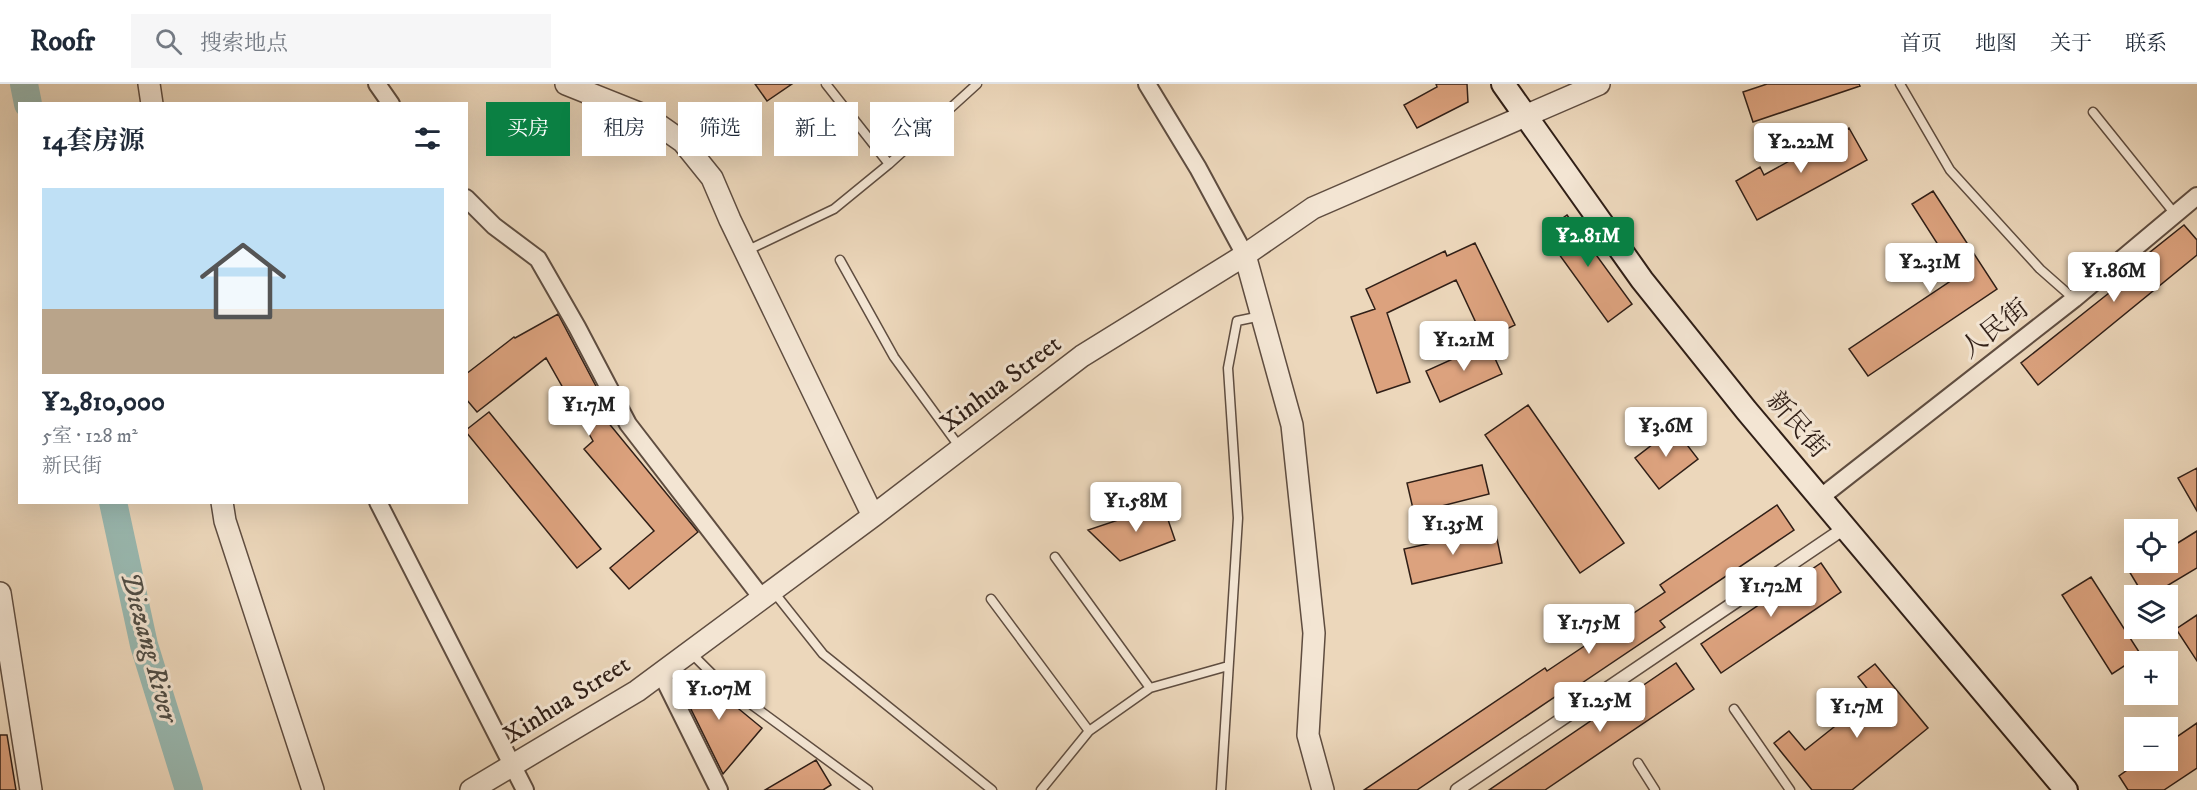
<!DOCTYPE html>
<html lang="zh">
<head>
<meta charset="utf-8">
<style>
  :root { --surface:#fff; --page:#f6f6f7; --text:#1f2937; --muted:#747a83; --line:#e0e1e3; --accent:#0b8043 }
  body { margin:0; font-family:"IM FELL DW Pica","Noto Serif SC",serif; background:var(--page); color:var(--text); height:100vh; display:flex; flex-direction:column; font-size:22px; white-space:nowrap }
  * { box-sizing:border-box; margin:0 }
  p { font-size:20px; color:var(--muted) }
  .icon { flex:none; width:33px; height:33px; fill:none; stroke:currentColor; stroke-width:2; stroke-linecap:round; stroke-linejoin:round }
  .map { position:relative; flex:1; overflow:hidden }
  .drawer { position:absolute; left:18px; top:18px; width:450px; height:402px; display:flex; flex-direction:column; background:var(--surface); border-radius:0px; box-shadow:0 6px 24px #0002 }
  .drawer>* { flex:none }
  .top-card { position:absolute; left:486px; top:18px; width:570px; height:54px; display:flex; gap:12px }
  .controls { position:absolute; left:2124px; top:435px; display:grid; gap:12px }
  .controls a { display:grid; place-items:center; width:54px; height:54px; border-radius:0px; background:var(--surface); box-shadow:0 6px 24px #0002; font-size:30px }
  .price { position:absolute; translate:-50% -51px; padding:0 14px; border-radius:6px; background:#fff; color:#222; font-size:20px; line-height:39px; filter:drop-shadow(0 2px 3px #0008) }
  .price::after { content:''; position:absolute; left:50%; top:36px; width:18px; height:14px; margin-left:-9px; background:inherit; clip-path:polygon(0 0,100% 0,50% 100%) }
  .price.on { background:var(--accent); color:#fff }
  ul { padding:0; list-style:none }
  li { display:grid; align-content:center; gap:12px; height:318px; padding:0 24px }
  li+li { border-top:2px solid var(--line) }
  li span { display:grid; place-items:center; height:186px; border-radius:0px; color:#555 }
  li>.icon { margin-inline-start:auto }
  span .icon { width:108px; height:108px; fill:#fffc; stroke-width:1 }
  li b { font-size:26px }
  h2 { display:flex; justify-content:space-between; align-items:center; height:72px; padding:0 24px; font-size:26px }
  .chip { padding:0 21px; border-radius:0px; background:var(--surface); box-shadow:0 6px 24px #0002; font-size:21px; line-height:54px }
  .chip.on { background:var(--accent); color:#fff }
  header { display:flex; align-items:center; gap:36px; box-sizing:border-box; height:84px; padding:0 30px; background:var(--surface); border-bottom:2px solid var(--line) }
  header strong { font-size:28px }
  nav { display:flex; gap:33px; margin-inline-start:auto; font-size:21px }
  .search { width:420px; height:54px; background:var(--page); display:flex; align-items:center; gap:15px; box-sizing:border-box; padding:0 21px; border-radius:0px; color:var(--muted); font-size:22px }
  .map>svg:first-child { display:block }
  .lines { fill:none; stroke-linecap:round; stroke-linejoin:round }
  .river { stroke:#99b9b1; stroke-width:28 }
  .building { fill:#dca27e; stroke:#301f17; stroke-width:1.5 }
  .service-casing { stroke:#5f4d40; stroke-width:11 }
  .pedestrian-casing { stroke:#5f4d40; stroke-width:15 }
  .minor-casing { stroke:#5f4d40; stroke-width:20 }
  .tertiary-casing { stroke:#5f4d40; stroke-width:24 }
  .secondary-casing { stroke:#301f17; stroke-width:26 }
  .service { stroke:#f3e5d3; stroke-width:8 }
  .pedestrian { stroke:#f3e5d3; stroke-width:12 }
  .minor { stroke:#f3e5d3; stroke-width:16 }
  .tertiary { stroke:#f3e5d3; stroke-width:21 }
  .secondary { stroke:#f3e5d3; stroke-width:22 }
  .labels { text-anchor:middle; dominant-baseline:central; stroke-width:6; stroke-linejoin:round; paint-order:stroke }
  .street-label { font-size:26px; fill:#301f17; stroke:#f3e5d3 }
  .water-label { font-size:27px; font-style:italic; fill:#504d45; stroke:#f3e5d3 }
</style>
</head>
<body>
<header>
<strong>Roofr</strong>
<div class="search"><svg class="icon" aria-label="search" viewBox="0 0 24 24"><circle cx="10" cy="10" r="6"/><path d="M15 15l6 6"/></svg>搜索地点</div>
<nav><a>首页</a><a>地图</a><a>关于</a><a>联系</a></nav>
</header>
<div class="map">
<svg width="2197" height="706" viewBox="0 0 2197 706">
  <rect width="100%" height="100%" fill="#ecd7bb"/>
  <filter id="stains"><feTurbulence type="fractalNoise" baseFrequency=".00333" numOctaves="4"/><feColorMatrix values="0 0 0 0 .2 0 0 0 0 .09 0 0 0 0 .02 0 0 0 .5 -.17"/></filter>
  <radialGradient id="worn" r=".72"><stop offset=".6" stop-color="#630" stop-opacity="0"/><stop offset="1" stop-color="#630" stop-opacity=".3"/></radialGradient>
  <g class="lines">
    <path class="river" d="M 24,0 L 28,20
      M 113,418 L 144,561 L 189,706"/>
  </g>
  <path class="building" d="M 755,0 L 792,0 L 767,17 Z
    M 1436,0 L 1467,0 L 1468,18 L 1417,44 L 1404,21 L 1437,3 Z
    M 1767,0 L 1859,0 L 1860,2 L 1753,38 L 1743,8 Z
    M 1849,44 L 1867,76 L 1757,136 L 1736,97 L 1760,83 L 1764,91 Z
    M 1933,107 L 1997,205 L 1868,292 L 1849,265 L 1958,192 L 1912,120 Z
    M 1567,131 L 1632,220 L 1608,238 L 1543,148 Z
    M 2184,141 L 2197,156 L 2197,171 L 2038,301 L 2021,279 L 2114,205 L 2110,200 Z
    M 1475,159 L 1515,241 L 1484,256 L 1456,196 L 1387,229 L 1410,298 L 1377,309 L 1351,233 L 1375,225 L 1366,205 L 1445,167 L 1447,172 Z
    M 558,230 L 609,327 L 602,331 L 698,448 L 629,505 L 610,484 L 654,447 L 584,365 L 593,357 L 546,274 L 477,328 L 466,315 L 466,290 L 514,253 L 515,254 Z
    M 1488,259 L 1502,290 L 1440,318 L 1426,287 Z
    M 1528,321 L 1624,459 L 1580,489 L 1485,351 Z
    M 489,328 L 601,465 L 577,484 L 466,348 L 466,346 Z
    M 1674,344 L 1698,375 L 1659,405 L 1635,374 Z
    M 1482,381 L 1489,410 L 1414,429 L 1407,399 Z
    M 2197,384 L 2197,427 L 2178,394 Z
    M 1163,421 L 1175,456 L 1120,477 L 1088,446 Z
    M 1777,421 L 1794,446 L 1660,537 L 1665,543 L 1576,603 L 1574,600 L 1417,706 L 1364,706 L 1545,584 L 1547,587 L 1665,508 L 1660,501 Z
    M 1495,445 L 1502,479 L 1412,500 L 1404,465 Z
    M 2197,447 L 2197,484 L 2150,512 L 2144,512 L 2129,487 L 2144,478 L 2168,478 L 2168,465 Z
    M 1821,479 L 1841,508 L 1721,589 L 1701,560 Z
    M 2091,493 L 2141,571 L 2112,590 L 2062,511 Z
    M 2197,531 L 2197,577 L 2176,545 Z
    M 1676,579 L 1694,605 L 1545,706 L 1489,706 Z
    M 1875,580 L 1928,644 L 1852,706 L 1812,706 L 1774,659 L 1789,647 L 1805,666 L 1873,612 L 1858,593 Z
    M 694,588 L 762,644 L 723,690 L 681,605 Z
    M 2197,639 L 2197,684 L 2164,706 L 2128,706 L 2119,692 L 2141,676 L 2168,676 L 2168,659 Z
    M 0,651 L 7,651 L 16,706 L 0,706 Z
    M 816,676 L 831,701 L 823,706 L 765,706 Z"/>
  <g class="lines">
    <g class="service-casing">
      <path id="service" d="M 826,0 L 889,80
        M 1900,0 L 1950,86 L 2040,185 L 2074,215
        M 2093,28 L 2175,130
        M 746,167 L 834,125 L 889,80 L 977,0
        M 840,176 L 894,273 L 961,365
        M 1055,473 L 1150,604 L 1228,582
        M 773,507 L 823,570 L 992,706
        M 991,515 L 1089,647 L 1150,604
        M 690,568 L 718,596 L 868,706
        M 1734,625 L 1790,706
        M 1638,679 L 1655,706
        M 1041,706 L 1089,647
        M 1221,706 L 1238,434 L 1228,284 L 1237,237 L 1261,232"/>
    </g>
    <g class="pedestrian-casing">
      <path id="pedestrian" d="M 1457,706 L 1846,443"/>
    </g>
    <g class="minor-casing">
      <path id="minor" d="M 377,0 L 391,20
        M 1147,0 L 1198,84 L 1245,171
        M 466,114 L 494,142 L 538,175 L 577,243 L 628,340 L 762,514
        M 1821,413 L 2074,215 L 2197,112
        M 378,418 L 525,706
        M 661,589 L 719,706"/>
    </g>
    <g class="tertiary-casing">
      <path id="tertiary" d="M 149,0 L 152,20
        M 566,0 L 646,32 L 683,58 L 712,94 L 730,136 L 873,432
        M 1245,171 L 1292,341 L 1314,549 L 1308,651 L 1323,706
        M 222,418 L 225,437 L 313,706
        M 0,509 L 31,706
        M 471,706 L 637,607 L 873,432 L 1082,272 L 1245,171 L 1313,124 L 1599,0"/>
    </g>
    <g class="secondary-casing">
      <path id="secondary" d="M 1503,0 L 1642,196 L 1746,326 L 2066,706"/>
    </g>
    <use href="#service" class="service"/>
    <use href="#pedestrian" class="pedestrian"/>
    <use href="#minor" class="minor"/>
    <use href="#tertiary" class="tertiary"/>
    <use href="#secondary" class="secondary"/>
  </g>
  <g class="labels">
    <g class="street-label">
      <text transform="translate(1995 245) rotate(-38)">人民街</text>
      <text transform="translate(1001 300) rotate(-37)">Xinhua Street</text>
      <text transform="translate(1797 341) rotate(49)">新民街</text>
      <text transform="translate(567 616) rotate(-32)">Xinhua Street</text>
    </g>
    <g class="water-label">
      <text transform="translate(149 563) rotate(75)">Diezang River</text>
    </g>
  </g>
  <rect width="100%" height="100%" filter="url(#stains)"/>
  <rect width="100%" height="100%" fill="url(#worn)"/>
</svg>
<div class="controls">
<a><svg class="icon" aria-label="locate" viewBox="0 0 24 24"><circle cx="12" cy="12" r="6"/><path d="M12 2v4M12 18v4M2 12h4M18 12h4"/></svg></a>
<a><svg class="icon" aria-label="layers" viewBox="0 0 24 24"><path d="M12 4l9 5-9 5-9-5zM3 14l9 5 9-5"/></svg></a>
<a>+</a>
<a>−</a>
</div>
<b class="price" style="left:1801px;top:90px">¥2.22M</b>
<b class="price on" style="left:1588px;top:184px">¥2.81M</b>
<b class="price" style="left:1930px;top:210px">¥2.31M</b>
<b class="price" style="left:2114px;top:219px">¥1.86M</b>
<b class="price" style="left:1464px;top:288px">¥1.21M</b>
<b class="price" style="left:589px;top:353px">¥1.7M</b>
<b class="price" style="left:1666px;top:374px">¥3.6M</b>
<b class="price" style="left:1136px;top:449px">¥1.58M</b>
<b class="price" style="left:1453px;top:472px">¥1.35M</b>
<b class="price" style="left:1771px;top:534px">¥1.72M</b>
<b class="price" style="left:1589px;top:571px">¥1.75M</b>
<b class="price" style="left:719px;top:637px">¥1.07M</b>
<b class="price" style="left:1600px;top:649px">¥1.25M</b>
<b class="price" style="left:1857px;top:655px">¥1.7M</b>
<div class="top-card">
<a class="chip on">买房</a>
<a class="chip">租房</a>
<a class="chip">筛选</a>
<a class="chip">新上</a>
<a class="chip">公寓</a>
</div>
<section class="drawer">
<h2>14套房源<svg class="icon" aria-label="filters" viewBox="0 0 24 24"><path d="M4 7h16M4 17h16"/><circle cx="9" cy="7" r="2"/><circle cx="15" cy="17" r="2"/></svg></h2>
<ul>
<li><span style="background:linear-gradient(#bfe0f5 65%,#b9a48a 0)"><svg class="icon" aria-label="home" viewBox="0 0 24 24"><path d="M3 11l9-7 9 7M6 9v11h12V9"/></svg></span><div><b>¥2,810,000</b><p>5室 · 128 m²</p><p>新民街</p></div></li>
</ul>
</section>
</div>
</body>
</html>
